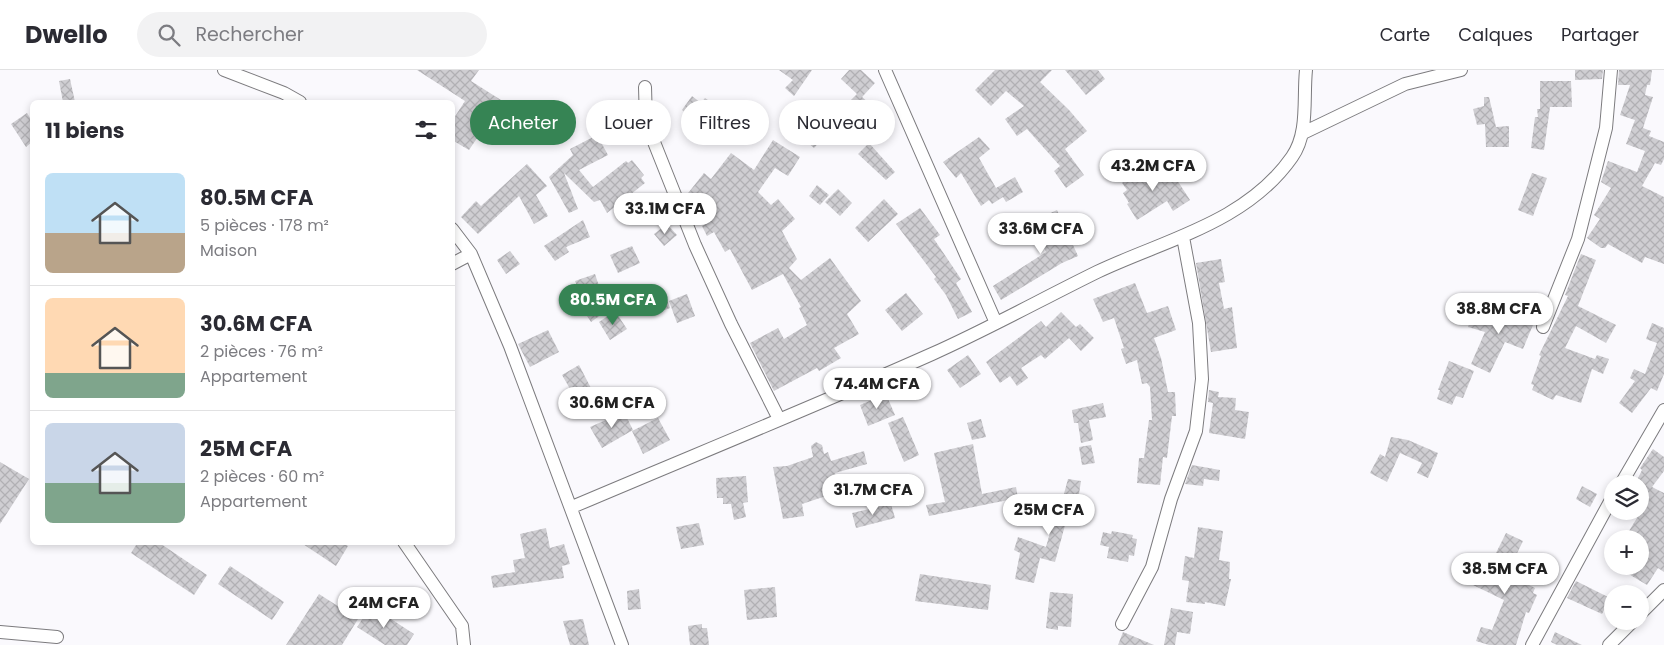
<!DOCTYPE html>
<html lang="fr">
<head>
<meta charset="utf-8">
<style>
  :root { --surface:#fff; --page:#f2f2f3; --text:#2b2b33; --muted:#7c7c81; --line:#e1e1e2; --accent:#368454 }
  body { margin:0; font-family:Poppins,sans-serif; background:var(--page); color:var(--text); height:100vh; display:flex; flex-direction:column; font-size:19px; white-space:nowrap }
  * { box-sizing:border-box; margin:0 }
  p { font-size:16px; color:var(--muted) }
  .icon { flex:none; width:28px; height:28px; fill:none; stroke:currentColor; stroke-width:2; stroke-linecap:round; stroke-linejoin:round }
  .map { position:relative; flex:1; overflow:hidden }
  .panel { position:absolute; left:30px; top:30px; width:425px; height:445px; display:flex; flex-direction:column; background:var(--surface); border-radius:8px; box-shadow:0 2px 8px #0003 }
  .panel>* { flex:none }
  .guide { position:absolute; left:470px; top:30px; width:475px; height:45px; display:flex; gap:10px }
  .buttons { position:absolute; left:1604px; top:405px; display:grid; gap:10px }
  .buttons a { display:grid; place-items:center; width:45px; height:45px; border-radius:50%; background:var(--surface); box-shadow:0 2px 8px #0003; font-size:25px }
  .price { position:absolute; translate:-50% -42px; padding:0 11px; border-radius:18px; background:#fff; color:#222; font-size:16px; line-height:32px; filter:drop-shadow(0 1px 2px #0008) }
  .price::after { content:''; position:absolute; left:50%; top:30px; width:15px; height:11px; margin-left:-8px; background:inherit; clip-path:polygon(0 0,100% 0,50% 100%) }
  .price.on { background:var(--accent); color:#fff }
  ul { padding:0; list-style:none }
  li { display:flex; align-items:center; gap:15px; height:125px; padding:0 15px }
  li+li { border-top:1px solid var(--line) }
  li span { display:grid; place-items:center; flex:none; width:140px; height:100px; border-radius:8px; color:#555 }
  li>.icon { margin-inline-start:auto }
  span .icon { width:60px; height:60px; fill:#fffc; stroke-width:1 }
  li b { font-size:21px }
  h2 { display:flex; justify-content:space-between; align-items:center; height:60px; padding:0 15px; font-size:21px }
  .chip { padding:0 18px; border-radius:22px; background:var(--surface); box-shadow:0 2px 8px #0003; font-size:18px; line-height:45px }
  .chip.on { background:var(--accent); color:#fff }
  header { display:flex; align-items:center; gap:30px; box-sizing:border-box; height:70px; padding:0 25px; background:var(--surface); border-bottom:1px solid var(--line) }
  header strong { font-size:24px }
  nav { display:flex; gap:28px; margin-inline-start:auto; font-size:18px }
  .search { width:350px; height:45px; background:var(--page); display:flex; align-items:center; gap:12px; box-sizing:border-box; padding:0 18px; border-radius:28px; color:var(--muted); font-size:19px }
  .map>svg:first-child { display:block }
  .building { fill:url(#building-cross-hatch) }
  .lines { fill:none; stroke-linecap:round; stroke-linejoin:round }
  .minor-casing { stroke:#7c7b7e; stroke-width:14 }
  .minor { stroke:#fff; stroke-width:12 }
</style>
</head>
<body>
<header>
<strong>Dwello</strong>
<div class="search"><svg class="icon" aria-label="search" viewBox="0 0 24 24"><circle cx="10" cy="10" r="6"/><path d="M15 15l6 6"/></svg>Rechercher</div>
<nav><a>Carte</a><a>Calques</a><a>Partager</a></nav>
</header>
<div class="map">
<svg width="1664" height="575" viewBox="0 0 1664 575">
  <defs>
    <pattern id="building-cross-hatch" width="8" height="8" patternUnits="userSpaceOnUse" patternTransform="scale(1.25)"><rect width="8" height="8" fill="#cfced2"/><path d="M0 0l8 8M0 8l8-8" fill="none" stroke="#b1b0b4"/></pattern>
  </defs>
  <rect width="100%" height="100%" fill="#faf9fd"/>
  <path class="building" d="M 417,0 L 479,0 L 471,11 L 512,37 L 500,55 L 490,49 L 469,80 L 452,70 L 452,51 L 465,31 Z
    M 779,0 L 812,0 L 794,26 L 785,18 L 793,10 Z
    M 849,0 L 861,0 L 875,13 L 862,27 L 884,46 L 867,65 L 849,48 L 851,46 L 843,38 L 857,24 L 841,9 Z
    M 995,0 L 1052,0 L 1040,12 L 1069,40 L 1087,61 L 1065,79 L 1084,105 L 1066,118 L 1054,101 L 1060,96 L 1027,59 L 1017,66 L 1005,49 L 1024,36 L 1006,21 L 991,36 L 975,20 Z
    M 1065,0 L 1098,0 L 1105,9 L 1086,25 Z
    M 1575,0 L 1603,0 L 1602,9 L 1575,10 Z
    M 1619,0 L 1652,0 L 1650,15 L 1647,15 L 1645,25 L 1653,27 L 1643,58 L 1651,61 L 1649,66 L 1664,72 L 1664,89 L 1661,95 L 1655,93 L 1642,116 L 1664,127 L 1664,194 L 1645,187 L 1642,193 L 1608,174 L 1605,178 L 1601,178 L 1587,168 L 1600,149 L 1594,145 L 1611,118 L 1601,112 L 1608,91 L 1637,102 L 1645,81 L 1626,74 L 1635,50 L 1620,45 L 1630,15 L 1618,15 Z
    M 70,9 L 75,32 L 63,32 L 59,11 Z
    M 1540,11 L 1571,11 L 1572,37 L 1550,37 L 1544,80 L 1531,78 L 1535,47 L 1538,47 L 1537,39 L 1540,39 Z
    M 692,26 L 701,33 L 705,28 L 731,46 L 716,67 L 682,40 Z
    M 1484,27 L 1489,27 L 1496,57 L 1509,56 L 1509,77 L 1486,77 L 1485,54 L 1477,55 L 1473,39 L 1484,36 Z
    M 27,43 L 32,51 L 32,72 L 26,77 L 11,54 Z
    M 815,52 L 827,64 L 814,78 L 801,67 Z
    M 597,65 L 608,85 L 579,100 L 593,117 L 626,91 L 628,93 L 632,90 L 644,105 L 641,108 L 645,113 L 607,143 L 600,130 L 594,132 L 564,103 L 578,139 L 569,143 L 549,107 L 573,85 L 570,79 Z
    M 979,67 L 990,79 L 979,88 L 996,118 L 1015,107 L 1023,122 L 1006,132 L 1003,127 L 992,134 L 989,130 L 981,136 L 961,103 L 956,108 L 943,92 Z
    M 773,70 L 800,87 L 788,106 L 775,98 L 758,122 L 771,135 L 778,129 L 795,149 L 782,161 L 797,189 L 789,198 L 801,210 L 830,188 L 861,231 L 847,244 L 859,264 L 834,278 L 841,288 L 819,301 L 817,298 L 774,321 L 750,273 L 778,258 L 784,269 L 807,255 L 799,238 L 801,237 L 783,204 L 752,220 L 730,179 L 725,182 L 714,162 L 707,166 L 702,156 L 708,152 L 688,136 L 690,131 L 685,127 L 704,103 L 711,109 L 731,83 L 754,100 Z
    M 869,73 L 895,102 L 886,110 L 858,84 Z
    M 527,94 L 547,116 L 536,125 L 548,146 L 534,154 L 519,126 L 478,164 L 461,147 L 476,131 L 481,136 Z
    M 1142,96 L 1151,106 L 1168,96 L 1190,130 L 1173,141 L 1167,131 L 1137,150 L 1127,134 L 1129,133 L 1123,123 L 1127,120 L 1122,113 Z
    M 1532,103 L 1547,108 L 1533,146 L 1518,140 Z
    M 817,115 L 829,125 L 820,135 L 809,126 Z
    M 838,119 L 852,133 L 840,146 L 825,132 Z
    M 884,129 L 898,144 L 868,172 L 855,158 Z
    M 920,138 L 940,165 L 934,169 L 961,209 L 956,213 L 972,242 L 958,249 L 946,225 L 934,209 L 936,207 L 896,154 Z
    M 1057,140 L 1078,186 L 1062,193 L 1001,230 L 993,216 L 1046,182 L 1031,152 Z
    M 583,150 L 590,167 L 566,177 L 569,182 L 555,191 L 544,176 Z
    M 667,154 L 677,165 L 664,176 L 654,164 Z
    M 632,176 L 640,193 L 618,203 L 610,185 Z
    M 510,181 L 520,194 L 506,204 L 497,190 Z
    M 1581,184 L 1596,190 L 1578,236 L 1616,255 L 1606,273 L 1576,256 L 1565,278 L 1595,289 L 1597,285 L 1609,289 L 1603,304 L 1592,299 L 1581,333 L 1556,325 L 1553,330 L 1532,320 L 1534,315 L 1531,314 L 1541,286 L 1539,285 L 1568,226 L 1565,225 Z
    M 1221,189 L 1225,212 L 1219,213 L 1224,239 L 1232,237 L 1237,278 L 1211,282 L 1196,193 Z
    M 595,204 L 602,225 L 592,229 L 602,244 L 591,252 L 582,238 L 585,236 L 575,211 Z
    M 1135,213 L 1147,243 L 1168,236 L 1176,260 L 1154,268 L 1161,288 L 1168,322 L 1175,322 L 1176,346 L 1172,346 L 1167,388 L 1163,387 L 1160,415 L 1137,413 L 1139,388 L 1144,388 L 1149,350 L 1152,350 L 1150,317 L 1147,313 L 1142,314 L 1137,290 L 1126,294 L 1121,279 L 1124,278 L 1114,248 L 1103,252 L 1093,229 Z
    M 906,223 L 923,244 L 902,261 L 885,240 Z
    M 665,224 L 670,238 L 657,243 L 652,229 Z
    M 687,224 L 695,246 L 677,253 L 669,231 Z
    M 1474,239 L 1502,249 L 1509,240 L 1535,250 L 1523,279 L 1505,272 L 1490,303 L 1471,294 L 1485,262 L 1468,257 Z
    M 615,241 L 627,259 L 610,270 L 599,252 Z
    M 1061,242 L 1076,257 L 1080,254 L 1094,268 L 1081,281 L 1069,268 L 1045,289 L 1041,285 L 1021,298 L 1028,308 L 1017,316 L 1010,306 L 1000,313 L 986,292 L 1041,251 L 1046,257 Z
    M 1652,253 L 1664,258 L 1664,304 L 1657,321 L 1651,318 L 1632,343 L 1619,333 L 1635,311 L 1630,308 L 1634,299 L 1645,304 L 1657,273 L 1646,269 Z
    M 548,260 L 559,282 L 530,297 L 518,274 Z
    M 968,285 L 981,304 L 960,318 L 947,300 Z
    M 1449,291 L 1474,301 L 1463,328 L 1456,326 L 1452,335 L 1437,329 L 1440,320 L 1438,320 Z
    M 579,295 L 593,322 L 577,331 L 562,305 Z
    M 1209,320 L 1219,322 L 1218,327 L 1236,328 L 1235,340 L 1249,342 L 1245,369 L 1209,363 L 1213,333 L 1208,332 Z
    M 886,324 L 895,345 L 868,356 L 860,335 Z
    M 1103,333 L 1106,347 L 1089,350 L 1093,370 L 1081,373 L 1078,353 L 1074,353 L 1072,340 Z
    M 624,342 L 633,360 L 602,378 L 590,357 Z
    M 903,347 L 919,385 L 904,392 L 888,353 Z
    M 658,348 L 670,370 L 643,384 L 632,361 Z
    M 981,349 L 986,367 L 972,370 L 967,353 Z
    M 1391,367 L 1408,370 L 1438,383 L 1428,408 L 1417,403 L 1422,393 L 1400,383 L 1387,412 L 1370,403 L 1380,384 L 1385,387 Z
    M 816,372 L 822,375 L 824,384 L 828,382 L 831,391 L 864,381 L 867,394 L 835,403 L 841,421 L 802,434 L 804,446 L 783,449 L 773,397 L 787,396 L 813,387 L 811,376 Z
    M 973,374 L 982,424 L 1016,417 L 1018,428 L 929,446 L 926,435 L 945,432 L 934,383 Z
    M 1091,375 L 1095,393 L 1082,395 L 1079,377 Z
    M 1653,379 L 1664,387 L 1664,401 L 1652,417 L 1664,423 L 1664,502 L 1658,498 L 1647,515 L 1627,503 L 1631,496 L 1640,496 L 1640,468 L 1629,461 L 1640,443 L 1640,414 L 1635,414 L 1642,400 L 1640,398 Z
    M 0,392 L 29,409 L 0,454 Z
    M 1192,395 L 1220,400 L 1219,411 L 1204,409 L 1203,416 L 1185,414 Z
    M 746,406 L 748,432 L 743,433 L 746,447 L 734,450 L 731,434 L 723,434 L 723,428 L 717,428 L 716,408 Z
    M 1068,409 L 1081,411 L 1079,424 L 1084,425 L 1077,451 L 1067,448 L 1055,492 L 1040,488 L 1034,513 L 1015,509 L 1020,483 L 1014,480 L 1018,467 L 1046,477 L 1053,452 L 1056,453 Z
    M 1582,416 L 1597,424 L 1590,437 L 1576,429 Z
    M 891,434 L 895,448 L 856,458 L 852,443 Z
    M 699,453 L 704,475 L 681,479 L 676,457 Z
    M 1198,457 L 1223,461 L 1219,490 L 1230,492 L 1229,509 L 1231,509 L 1225,536 L 1205,532 L 1205,534 L 1186,532 L 1189,511 L 1182,510 L 1185,486 L 1194,488 Z
    M 546,458 L 550,478 L 564,474 L 570,494 L 562,496 L 564,508 L 493,518 L 491,506 L 515,502 L 513,490 L 525,488 L 520,464 Z
    M 1112,461 L 1133,465 L 1132,468 L 1137,469 L 1134,486 L 1129,485 L 1128,492 L 1107,488 L 1109,477 L 1100,475 L 1103,462 L 1111,464 Z
    M 1506,463 L 1523,471 L 1509,500 L 1513,502 L 1511,506 L 1535,518 L 1533,523 L 1537,525 L 1529,543 L 1526,542 L 1516,575 L 1489,575 L 1476,571 L 1481,557 L 1492,560 L 1504,530 L 1473,515 L 1486,489 L 1492,491 Z
    M 138,472 L 158,472 L 207,505 L 194,525 L 131,483 Z
    M 300,472 L 342,472 L 348,476 L 336,496 Z
    M 230,496 L 284,532 L 272,550 L 218,514 Z
    M 920,504 L 991,515 L 988,540 L 915,531 Z
    M 1576,511 L 1610,528 L 1602,544 L 1567,528 Z
    M 775,517 L 777,547 L 747,550 L 744,520 Z
    M 639,519 L 641,539 L 628,540 L 627,521 Z
    M 1050,522 L 1073,524 L 1071,557 L 1058,556 L 1058,560 L 1046,558 Z
    M 319,524 L 358,549 L 342,575 L 286,575 Z
    M 371,536 L 414,564 L 407,575 L 385,575 L 357,557 Z
    M 1171,538 L 1193,542 L 1190,564 L 1177,562 L 1175,575 L 1164,575 Z
    M 583,549 L 589,575 L 570,575 L 563,551 Z
    M 702,554 L 702,558 L 707,558 L 709,575 L 690,575 L 688,556 Z
    M 1123,562 L 1154,575 L 1118,575 Z
    M 1555,562 L 1582,575 L 1557,575 L 1551,572 Z"/>
  <g class="lines">
    <g class="minor-casing">
      <path id="minor" d="M 224,0 L 284,23 L 300,32
        M 885,0 L 996,253
        M 645,17 L 646,52 L 695,175 L 731,254 L 779,349
        M 1303,63 L 1405,14 L 1461,0
        M 452,159 L 471,184 L 510,276 L 622,575
        M 452,194 L 471,184
        M 1543,257 L 1578,169 L 1606,58 L 1611,0
        M 1621,414 L 1664,340
        M 572,437 C 692,386 813,337 932,284 C 988,259 1042,229 1097,202 C 1164,170 1246,153 1292,87 C 1309,63 1303,29 1306,0
        M 404,472 L 462,556 L 464,575
        M 1640,544 L 1664,520
        M 1122,554 L 1152,497 L 1171,429 L 1196,361 L 1202,309 L 1199,253 L 1183,167
        M 0,562 L 57,567
        M 1532,575 L 1612,428
        M 1609,575 L 1633,551"/>
    </g>
    <use href="#minor" class="minor"/>
  </g>
</svg>
<div class="buttons">
<a><svg class="icon" aria-label="layers" viewBox="0 0 24 24"><path d="M12 4l9 5-9 5-9-5zM3 14l9 5 9-5"/></svg></a>
<a>+</a>
<a>−</a>
</div>
<b class="price" style="left:1153px;top:122px">43.2M CFA</b>
<b class="price" style="left:665px;top:165px">33.1M CFA</b>
<b class="price" style="left:1041px;top:185px">33.6M CFA</b>
<b class="price on" style="left:613px;top:256px">80.5M CFA</b>
<b class="price" style="left:1499px;top:265px">38.8M CFA</b>
<b class="price" style="left:877px;top:340px">74.4M CFA</b>
<b class="price" style="left:612px;top:359px">30.6M CFA</b>
<b class="price" style="left:873px;top:446px">31.7M CFA</b>
<b class="price" style="left:1049px;top:466px">25M CFA</b>
<b class="price" style="left:1505px;top:525px">38.5M CFA</b>
<b class="price" style="left:384px;top:559px">24M CFA</b>
<div class="guide">
<a class="chip on">Acheter</a>
<a class="chip">Louer</a>
<a class="chip">Filtres</a>
<a class="chip">Nouveau</a>
</div>
<section class="panel">
<h2>11 biens<svg class="icon" aria-label="filters" viewBox="0 0 24 24"><path d="M4 7h16M4 17h16"/><circle cx="9" cy="7" r="2"/><circle cx="15" cy="17" r="2"/></svg></h2>
<ul>
<li><span style="background:linear-gradient(#bfe0f5 60%,#b9a48a 0)"><svg class="icon" aria-label="home" viewBox="0 0 24 24"><path d="M3 11l9-7 9 7M6 9v11h12V9"/></svg></span><div><b>80.5M CFA</b><p>5 pièces · 178 m²</p><p>Maison</p></div></li>
<li><span style="background:linear-gradient(#ffd9b3 75%,#7fa58c 0)"><svg class="icon" aria-label="home" viewBox="0 0 24 24"><path d="M3 11l9-7 9 7M6 9v11h12V9"/></svg></span><div><b>30.6M CFA</b><p>2 pièces · 76 m²</p><p>Appartement</p></div></li>
<li><span style="background:linear-gradient(#c9d6e8 60%,#7fa58c 0)"><svg class="icon" aria-label="home" viewBox="0 0 24 24"><path d="M3 11l9-7 9 7M6 9v11h12V9"/></svg></span><div><b>25M CFA</b><p>2 pièces · 60 m²</p><p>Appartement</p></div></li>
</ul>
</section>
</div>
</body>
</html>
